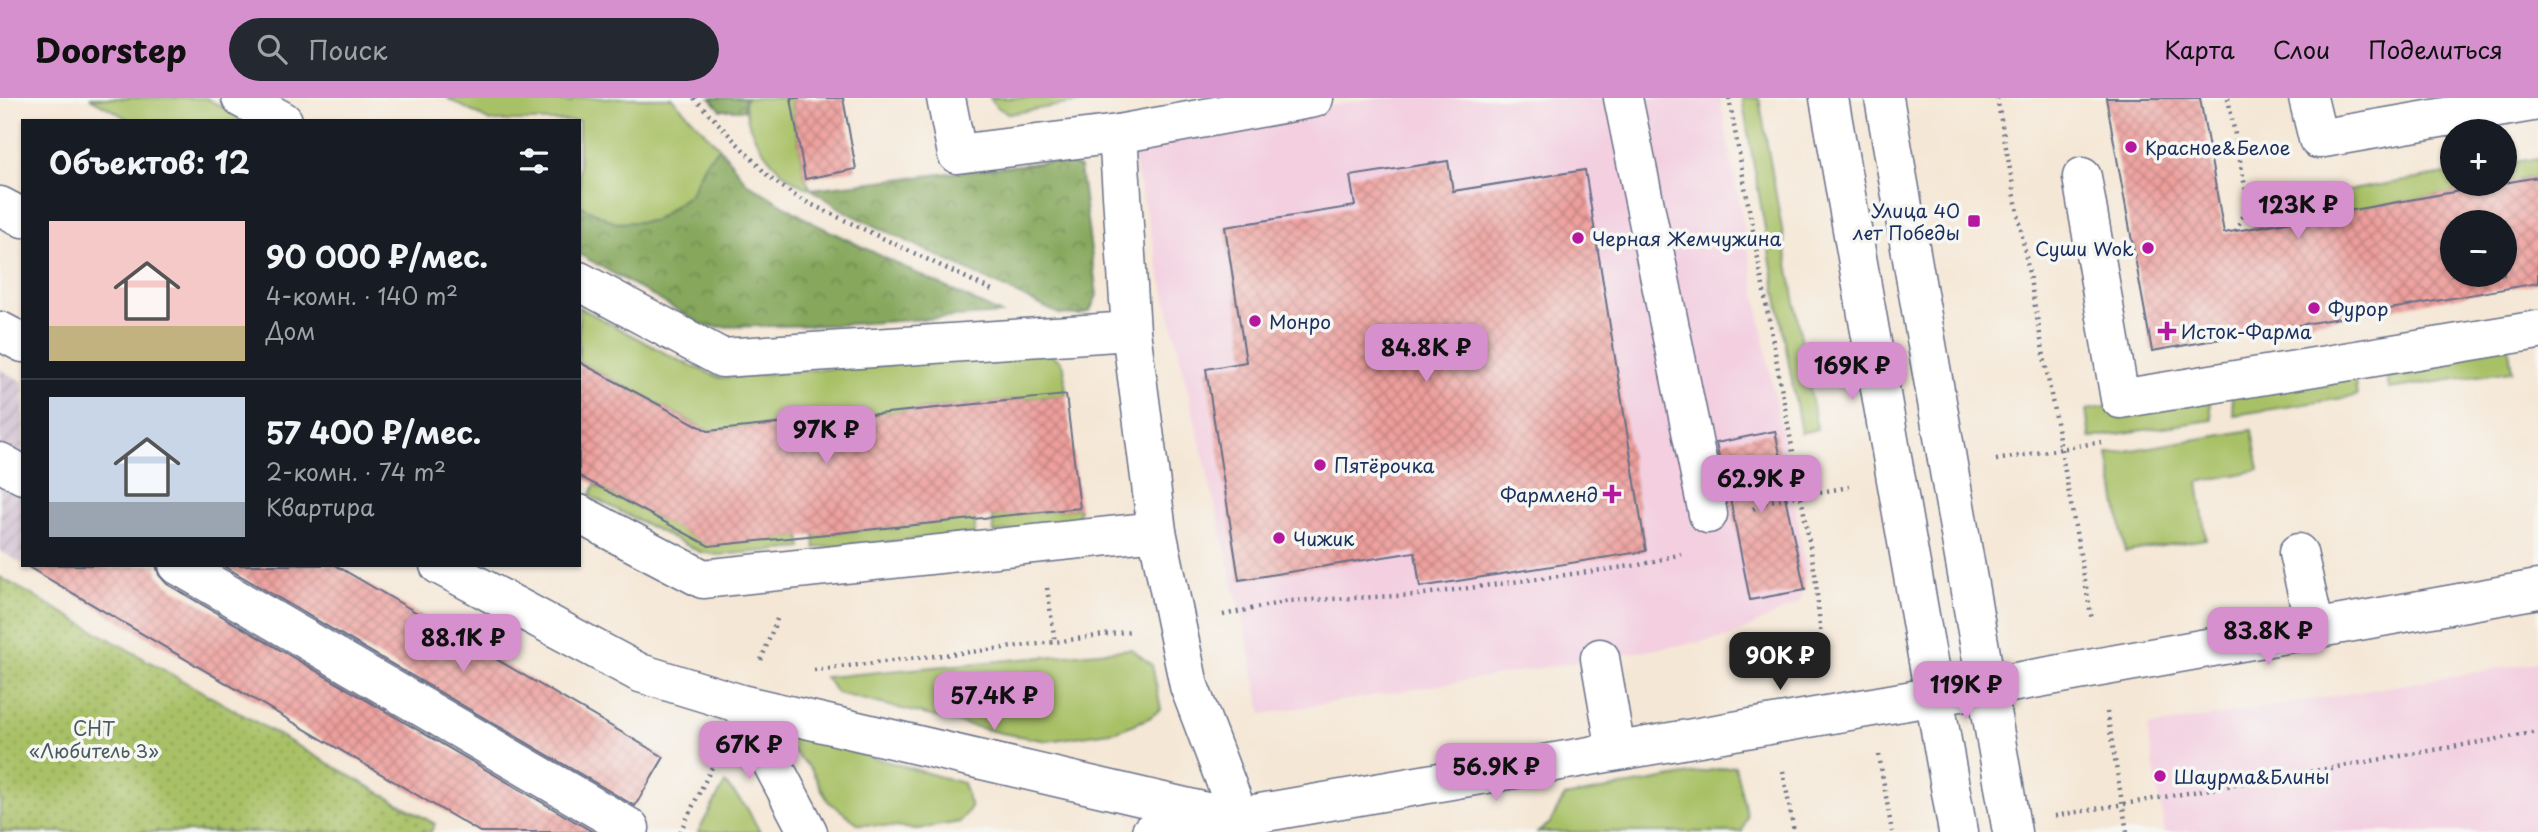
<!DOCTYPE html>
<html lang="ru">
<head>
<meta charset="utf-8">
<style>
  :root { --surface:#171b24; --page:#242831; --text:#f1f3f6; --muted:#9ea1a6; --line:#363941; --accent:#d690ce }
  body { margin:0; font-family:"Playpen Sans",sans-serif; background:var(--page); color:var(--text); height:100vh; display:flex; flex-direction:column; font-size:26px; white-space:nowrap }
  * { box-sizing:border-box; margin:0 }
  p { font-size:23px; color:var(--muted) }
  .icon { flex:none; width:38px; height:38px; fill:none; stroke:currentColor; stroke-width:2; stroke-linecap:round; stroke-linejoin:round }
  .map { position:relative; flex:1; overflow:hidden }
  .panel { position:absolute; left:21px; top:21px; width:560px; height:448px; display:flex; flex-direction:column; background:var(--surface); border-radius:0px; box-shadow:0 2px 5px #0004 }
  .panel>* { flex:none }
  .fabs { position:absolute; left:2440px; top:21px; display:grid; gap:14px }
  .fabs a { display:grid; place-items:center; width:77px; height:77px; border-radius:50%; background:var(--surface); box-shadow:0 2px 5px #0004; font-size:35px }
  .price { position:absolute; translate:-50% -60px; padding:0 16px; border-radius:14px; background:var(--accent); color:#111; font-size:23px; line-height:46px; filter:drop-shadow(0 2px 4px #0008) }
  .price::after { content:''; position:absolute; left:50%; top:42px; width:21px; height:16px; margin-left:-10px; background:inherit; clip-path:polygon(0 0,100% 0,50% 100%) }
  .price.selected { background:#222; color:#fff }
  ul { padding:0; list-style:none }
  li { display:flex; align-items:center; gap:21px; height:175px; padding:0 28px }
  li+li { border-top:2px solid var(--line) }
  li span { display:grid; place-items:center; flex:none; width:196px; height:140px; border-radius:0px; color:#555 }
  li>.icon { margin-inline-start:auto }
  span .icon { width:84px; height:84px; fill:#fffc; stroke-width:1 }
  li b { font-size:30px }
  h2 { display:flex; justify-content:space-between; align-items:center; height:84px; padding:0 28px; font-size:30px }
  header { display:flex; align-items:center; gap:42px; box-sizing:border-box; height:98px; padding:0 35px; background:var(--accent); color:#111 }
  header strong { font-size:33px }
  nav { display:flex; gap:38px; margin-inline-start:auto; font-size:24px }
  .search { width:490px; height:63px; background:var(--page); display:flex; align-items:center; gap:18px; box-sizing:border-box; padding:0 24px; border-radius:38px; color:var(--muted); font-size:26px }
  .map>svg:first-child { display:block }
  .built { fill:#f3cfe0 }
  .industrial { fill:url(#industrial-furrows) }
  .green { fill:#a9c166; stroke:#627862; stroke-width:2 }
  .forest { fill:url(#forest-crowns); stroke:#506b5c; stroke-width:2 }
  .garden { fill:url(#garden-dots); stroke:#627862; stroke-width:2 }
  .building { fill:url(#building-cross-hatch); fill-rule:evenodd }
  .lines { fill:none; stroke-linecap:round; stroke-linejoin:round }
  .minor-casing { stroke:#676f88; stroke-width:41 }
  .path { stroke:#676f88; stroke-width:4.5; stroke-dasharray:2 5; stroke-linecap:butt }
  .minor { stroke:#fff; stroke-width:38 }
  .poi-dot { fill:#b5179e; stroke:#f6f6f2; stroke-width:2.5 }
  .labels { text-anchor:middle; dominant-baseline:central; stroke-width:7; stroke-linejoin:round; paint-order:stroke }
  .poi-label { font-size:19px; fill:#1b2f5e; stroke:#f6f6f2; text-anchor:start }
  .park-label { font-size:19px; fill:#465b60; stroke:#f6f6f2 }
</style>
</head>
<body>
<header>
<strong>Doorstep</strong>
<div class="search"><svg class="icon" aria-label="search" viewBox="0 0 24 24"><circle cx="10" cy="10" r="6"/><path d="M15 15l6 6"/></svg>Поиск</div>
<nav><a>Карта</a><a>Слои</a><a>Поделиться</a></nav>
</header>
<div class="map">
<svg width="2538" height="734" viewBox="0 0 2538 734">
  <defs>
    <pattern id="industrial-furrows" width="10" height="10" patternUnits="userSpaceOnUse" patternTransform="scale(1.75)"><rect width="10" height="10" fill="#cfbdcf"/><path d="M-1 1l2-2M0 10L10 0M9 11l2-2" fill="none" stroke="#a79aab"/></pattern>
    <pattern id="forest-crowns" width="20" height="18" patternUnits="userSpaceOnUse" patternTransform="scale(1.75)"><rect width="20" height="18" fill="#86a75b"/><path d="M2 6a3 3 0 1 1 6 0M12 15a3 3 0 1 1 6 0" fill="none" stroke="#6d884e"/></pattern>
    <pattern id="garden-dots" width="8" height="8" patternUnits="userSpaceOnUse" patternTransform="scale(1.75)"><rect width="8" height="8" fill="#a9c166"/><path d="M2 2h.1M6 6h.1" fill="none" stroke="#899d57" stroke-width="1.8" stroke-linecap="round"/></pattern>
    <pattern id="building-cross-hatch" width="8" height="8" patternUnits="userSpaceOnUse" patternTransform="scale(1.75)"><rect width="8" height="8" fill="#ee9f9b"/><path d="M0 0l8 8M0 8l8-8" fill="none" stroke="#c08282"/></pattern>
  </defs>
  <rect width="100%" height="100%" fill="#f6f6f2"/>
  <filter id="ink" filterUnits="userSpaceOnUse"><feTurbulence type="fractalNoise" baseFrequency=".0143" numOctaves="2"/><feDisplacementMap in="SourceGraphic" scale="14" xChannelSelector="R" yChannelSelector="G"/><feConvolveMatrix kernelMatrix="1 2 1 2 8 2 1 2 1" color-interpolation-filters="sRGB"/></filter>
  <filter id="wash" filterUnits="userSpaceOnUse"><feTurbulence type="fractalNoise" baseFrequency=".00686" numOctaves="4" result="noise"/><feDisplacementMap in="SourceGraphic" scale="28" xChannelSelector="R" yChannelSelector="G"/><feGaussianBlur stdDeviation="1.57" result="paint"/><feColorMatrix in="noise" values="0 0 0 0 0 0 0 0 0 0 0 0 0 0 0 0 0 1.4 0 .05"/><feComposite in="paint" operator="in"/></filter>
  <g filter="url(#wash)">
    <rect width="100%" height="100%" fill="#f5e7d5"/>
    <path class="built" d="M 1372,0 L 1720,0 L 1807,475 L 1800,504 L 1730,539 L 1262,616 L 1249,552 L 1130,47 Z
      M 2538,564 L 2538,734 L 2165,734 L 2147,629 Z"/>
    <path class="industrial" d="M 0,271 L 23,284 L 23,466 L 0,453 Z"/>
    <path class="green" d="M 90,0 L 206,0 L 247,23 L 132,23 Z
      M 447,0 L 552,0 L 570,5 L 574,0 L 672,0 L 720,50 L 707,62 L 690,96 L 654,123 L 616,126 L 579,107 L 579,23 L 490,23 Z
      M 749,0 L 791,0 L 805,80 L 811,91 C 778,80 744,37 745,1 Z
      M 990,0 L 1103,0 L 1009,16 L 998,10 Z
      M 1742,0 L 1759,0 L 1817,331 L 1801,335 Z
      M 2538,60 L 2538,79 L 2504,85 L 2504,66 Z
      M 2452,75 L 2452,86 L 2502,86 L 2254,130 L 2251,109 Z
      M 579,209 L 676,261 L 720,280 L 992,257 L 1047,255 L 1060,262 L 1064,268 L 1066,297 L 708,333 L 579,264 Z
      M 2508,245 L 2512,273 L 2389,291 L 2385,263 Z
      M 2353,270 L 2357,298 L 2234,317 L 2230,289 Z
      M 2209,293 L 2212,322 L 2090,340 L 2086,312 Z
      M 2252,332 L 2259,372 L 2198,384 L 2206,441 L 2125,454 L 2108,356 Z
      M 595,387 L 709,447 L 800,438 L 802,450 L 718,457 L 700,454 L 590,398 Z
      M 1079,410 L 1079,417 L 1075,424 L 994,435 L 993,418 Z
      M 975,420 L 975,436 L 815,450 L 814,437 Z
      M 1131,551 L 1152,567 L 1161,611 L 1149,620 L 1117,633 L 1048,643 L 1001,635 L 837,595 L 825,579 Z
      M 771,631 L 963,685 L 971,709 L 960,724 L 918,731 L 859,726 L 828,703 L 811,671 Z
      M 1735,668 L 1747,718 L 1742,734 L 1538,734 L 1550,725 L 1564,699 Z
      M 725,685 L 747,710 L 760,734 L 698,734 Z"/>
    <path class="forest" d="M 710,0 L 749,0 L 745,1 L 744,12 L 721,12 Z
      M 720,50 L 747,85 L 815,126 L 1001,216 L 836,227 L 707,229 L 579,156 L 579,107 L 616,125 L 654,123 L 690,96 L 707,62 Z
      M 1046,64 L 1067,65 L 1080,70 L 1097,197 L 1090,213 L 1079,217 L 1059,216 L 846,114 L 811,91 Z"/>
    <path class="garden" d="M 0,479 L 435,726 L 431,734 L 0,734 Z"/>
    <g id="blocks">
      <path class="building" d="M 791,0 L 843,0 L 856,71 L 805,81 Z
        M 2106,0 L 2200,0 L 2224,135 L 2538,79 L 2538,185 L 2152,253 ZM 2452,124 L 2504,124 L 2504,177 L 2452,177 Z
        M 1448,63 L 1453,93 L 1585,72 L 1646,453 L 1420,489 L 1415,454 L 1239,482 L 1206,271 L 1246,264 L 1225,129 L 1355,108 L 1350,78 Z
        M 579,264 L 708,333 L 1066,297 L 1080,410 L 709,448 L 579,378 Z
        M 1775,333 L 1784,374 L 1780,375 L 1805,492 L 1750,502 L 1727,385 L 1724,385 L 1716,345 Z
        M 25,467 L 156,467 L 159,477 L 167,486 L 593,734 L 480,734 Z
        M 222,467 L 335,467 L 664,659 L 635,708 Z"/>
    </g>
  </g>
  <g filter="url(#ink)">
    <use href="#blocks" fill-opacity="0" stroke="#676f88" stroke-width="2"/>
    <g class="lines">
      <g class="minor-casing">
        <path id="minor" d="M 241,0 L 283,23
          M 946,0 L 957,56 L 1118,36 L 1314,0
          M 1623,0 L 1708,416
          M 1829,0 L 1958,734
          M 1884,0 L 2012,734
          M 2308,0 L 2318,41 L 2538,3
          M 1118,36 L 1131,233 L 1157,433 L 1189,588 L 1239,719
          M 2082,79 L 2120,301 L 2538,232
          M 0,108 L 23,120
          M 579,183 L 722,260 L 1131,233
          M 0,233 L 23,245
          M 0,364 L 23,377
          M 579,416 L 703,481 L 1157,433
          M 2298,455 L 2315,531
          M 178,467 L 630,730
          M 439,467 L 640,575 L 741,606 L 1215,716
          M 1600,560 L 1616,653
          M 741,606 L 808,734
          M 1151,734 L 1988,589 L 2538,491"/>
      </g>
      <path class="path" d="M 694,0 L 771,81 L 800,101 L 996,194
        M 1729,0 L 1815,476 L 1824,569
        M 1997,0 L 2092,522
        M 2228,0 L 2248,104 L 2327,90
        M 2236,133 L 2248,104
        M 1996,362 L 2101,344
        M 1753,411 L 1765,404 L 1849,389
        M 1047,490 L 1055,544
        M 1223,517 L 1289,503 L 1417,497 L 1639,467 L 1681,456
        M 761,562 L 777,521
        M 814,572 L 1055,544 L 1131,533
        M 2107,614 L 2127,734
        M 1879,657 L 1892,734
        M 1783,673 L 1794,734
        M 2055,718 L 2538,634
        M 680,734 L 717,659"/>
      <use href="#minor" class="minor"/>
    </g>
  </g>
  <g class="poi-dot">
    <circle cx="2131" cy="49" r="7"/>
    <rect x="1967" y="116" width="14" height="14" rx="3.5"/>
    <circle cx="1578" cy="140" r="7"/>
    <circle cx="2148" cy="150" r="7"/>
    <circle cx="2314" cy="210" r="7"/>
    <circle cx="1255" cy="223" r="7"/>
    <path d="M2163.5 222.5h7v7h7v7h-7v7h-7v-7h-7v-7h7z"/>
    <circle cx="1320" cy="367" r="7"/>
    <path d="M1608.5 385.5h7v7h7v7h-7v7h-7v-7h-7v-7h7z"/>
    <circle cx="1279" cy="440" r="7"/>
    <circle cx="2160" cy="678" r="7"/>
  </g>
  <g class="labels">
    <g class="poi-label">
      <text x="2145" y="49">Красное&amp;Белое</text>
      <text x="1960" y="112" text-anchor="end">Улица 40<tspan x="1960" dy="22">лет Победы</tspan></text>
      <text x="1592" y="140">Черная Жемчужина</text>
      <text x="2134" y="150" text-anchor="end">Суши Wok</text>
      <text x="2328" y="210">Фурор</text>
      <text x="1269" y="223">Монро</text>
      <text x="2181" y="233">Исток-Фарма</text>
      <text x="1334" y="367">Пятёрочка</text>
      <text x="1598" y="396" text-anchor="end">Фармленд</text>
      <text x="1293" y="440">Чижик</text>
      <text x="2174" y="678">Шаурма&amp;Блины</text>
    </g>
    <g class="park-label">
      <text x="94" y="630">СНТ<tspan x="94" dy="22">«Любитель 3»</tspan></text>
    </g>
  </g>
</svg>
<div class="fabs">
<a>+</a>
<a>−</a>
</div>
<b class="price" style="left:2298px;top:143px">123K ₽</b>
<b class="price" style="left:1426px;top:286px">84.8K ₽</b>
<b class="price" style="left:1852px;top:304px">169K ₽</b>
<b class="price" style="left:826px;top:368px">97K ₽</b>
<b class="price" style="left:1761px;top:417px">62.9K ₽</b>
<b class="price" style="left:2268px;top:569px">83.8K ₽</b>
<b class="price" style="left:463px;top:576px">88.1K ₽</b>
<b class="price selected" style="left:1780px;top:594px">90K ₽</b>
<b class="price" style="left:1966px;top:623px">119K ₽</b>
<b class="price" style="left:994px;top:634px">57.4K ₽</b>
<b class="price" style="left:749px;top:683px">67K ₽</b>
<b class="price" style="left:1496px;top:705px">56.9K ₽</b>
<section class="panel">
<h2>Объектов: 12<svg class="icon" aria-label="filters" viewBox="0 0 24 24"><path d="M4 7h16M4 17h16"/><circle cx="9" cy="7" r="2"/><circle cx="15" cy="17" r="2"/></svg></h2>
<ul>
<li><span style="background:linear-gradient(#f6c9c9 75%,#c2b280 0)"><svg class="icon" aria-label="home" viewBox="0 0 24 24"><path d="M3 11l9-7 9 7M6 9v11h12V9"/></svg></span><div><b>90 000 ₽/мес.</b><p>4-комн. · 140 m²</p><p>Дом</p></div></li>
<li><span style="background:linear-gradient(#c9d6e8 75%,#9aa5b1 0)"><svg class="icon" aria-label="home" viewBox="0 0 24 24"><path d="M3 11l9-7 9 7M6 9v11h12V9"/></svg></span><div><b>57 400 ₽/мес.</b><p>2-комн. · 74 m²</p><p>Квартира</p></div></li>
</ul>
</section>
</div>
</body>
</html>
